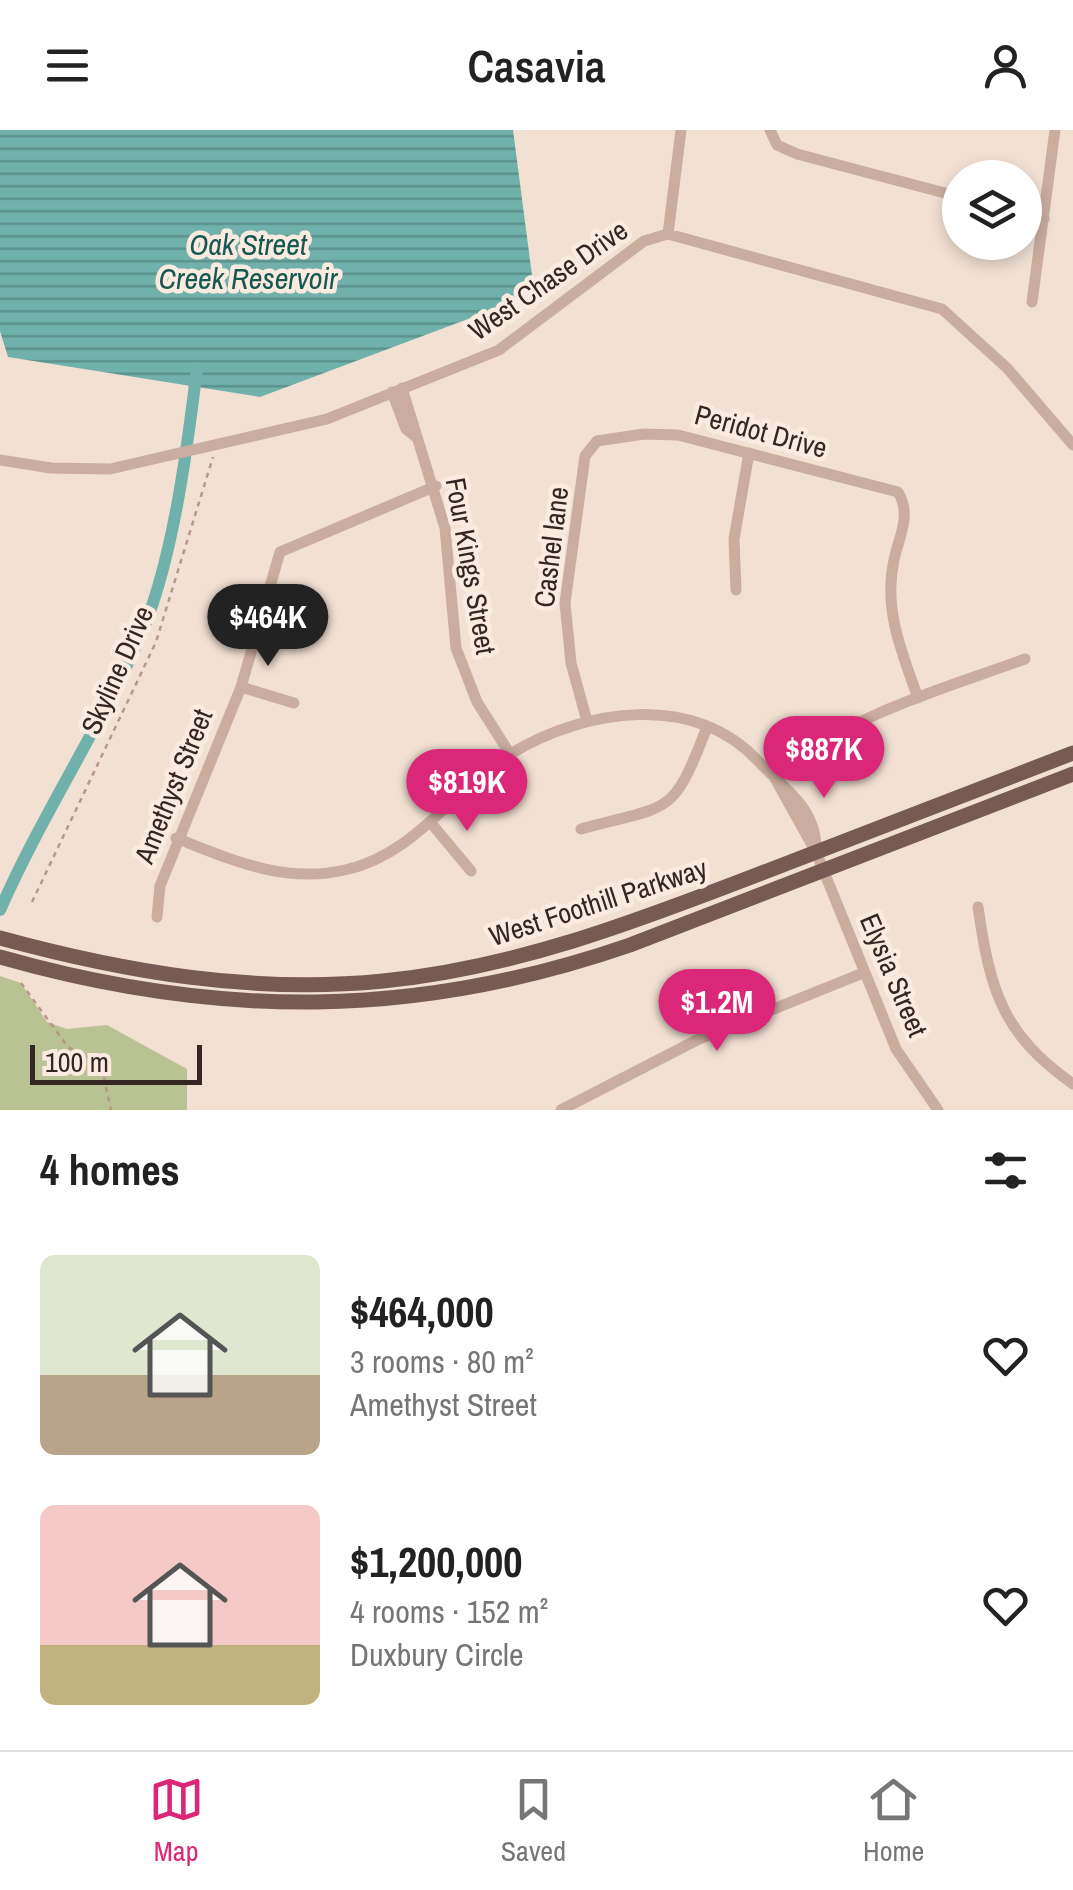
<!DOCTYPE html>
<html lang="en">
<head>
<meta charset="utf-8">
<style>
  :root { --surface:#fff; --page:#f6f6f6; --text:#222; --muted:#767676; --line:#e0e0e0; --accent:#db2777 }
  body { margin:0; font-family:"Archivo Narrow",sans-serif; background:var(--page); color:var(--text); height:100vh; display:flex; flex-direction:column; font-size:38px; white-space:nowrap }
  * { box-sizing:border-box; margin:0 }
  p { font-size:32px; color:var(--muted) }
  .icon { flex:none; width:55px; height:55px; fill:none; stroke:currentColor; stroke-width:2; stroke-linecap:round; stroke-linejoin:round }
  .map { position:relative; height:980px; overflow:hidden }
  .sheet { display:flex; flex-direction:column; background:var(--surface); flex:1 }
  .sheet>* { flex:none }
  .controls { position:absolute; left:942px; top:30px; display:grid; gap:20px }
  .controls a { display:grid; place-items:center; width:100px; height:100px; border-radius:50%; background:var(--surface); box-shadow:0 5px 15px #0003; font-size:50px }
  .scale { position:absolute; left:30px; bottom:25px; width:172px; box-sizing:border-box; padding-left:10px; border:5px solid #342623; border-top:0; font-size:28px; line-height:35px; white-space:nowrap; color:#342623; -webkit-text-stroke:8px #faeae0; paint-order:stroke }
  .price { position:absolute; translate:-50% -85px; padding:0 22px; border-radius:35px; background:var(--accent); color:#fff; font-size:32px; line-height:65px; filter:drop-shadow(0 2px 5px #0008) }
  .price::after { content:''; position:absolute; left:50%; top:60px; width:30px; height:22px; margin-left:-15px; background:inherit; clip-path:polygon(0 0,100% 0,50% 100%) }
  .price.selected { background:#222; color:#fff }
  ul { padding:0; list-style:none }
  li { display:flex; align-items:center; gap:30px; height:250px; padding:0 40px }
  li span { display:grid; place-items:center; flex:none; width:280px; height:200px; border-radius:15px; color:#555 }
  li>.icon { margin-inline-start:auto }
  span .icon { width:120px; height:120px; fill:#fffc; stroke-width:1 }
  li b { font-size:42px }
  h2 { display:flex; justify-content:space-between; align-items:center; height:120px; padding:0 40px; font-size:42px }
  header { display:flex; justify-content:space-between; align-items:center; height:130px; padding:0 40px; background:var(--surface); font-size:45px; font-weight:600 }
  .dock { display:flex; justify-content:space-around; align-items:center; height:140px; border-top:2px solid var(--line); background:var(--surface); font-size:28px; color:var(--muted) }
  .dock a { display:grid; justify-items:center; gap:5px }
  .dock .selected { color:var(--accent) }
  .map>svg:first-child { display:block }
  .grass { fill:#b9c293 }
  .water { fill:url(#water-rules) }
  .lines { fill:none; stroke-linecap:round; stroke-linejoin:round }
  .canal { stroke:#70b2ab; stroke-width:12 }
  .path { stroke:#b79789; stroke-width:2.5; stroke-dasharray:5 5; stroke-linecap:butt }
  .minor { stroke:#cbad9f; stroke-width:11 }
  .major { stroke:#775a53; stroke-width:15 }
  .labels { text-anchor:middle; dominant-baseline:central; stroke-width:9; stroke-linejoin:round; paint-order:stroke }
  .street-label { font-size:28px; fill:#342623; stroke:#faeae0 }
  .water-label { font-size:30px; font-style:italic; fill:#165853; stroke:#faeae0 }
</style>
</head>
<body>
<header><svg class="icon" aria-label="menu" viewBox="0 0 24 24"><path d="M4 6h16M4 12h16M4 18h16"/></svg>Casavia<svg class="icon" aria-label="person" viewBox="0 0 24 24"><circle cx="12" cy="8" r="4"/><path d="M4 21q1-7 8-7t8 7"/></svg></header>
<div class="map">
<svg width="1073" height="980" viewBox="0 0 1073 980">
  <defs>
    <pattern id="water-rules" width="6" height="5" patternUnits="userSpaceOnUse" patternTransform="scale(2.5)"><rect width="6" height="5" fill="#70b2ab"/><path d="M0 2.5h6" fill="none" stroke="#5d918b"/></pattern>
  </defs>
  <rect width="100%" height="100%" fill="#f2e0d3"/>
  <path class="grass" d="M 0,846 L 21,853 L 47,892 L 67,899 L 107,895 L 187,939 L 187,980 L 0,980 Z"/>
  <path class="water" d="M 0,0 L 513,0 L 533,153 L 513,172 L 260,267 L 8,227 L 0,201 Z"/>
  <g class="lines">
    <path class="canal" d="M 0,780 C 40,689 95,605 137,514 C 172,439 187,321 197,238"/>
    <path class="path" d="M 32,772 L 156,512 L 213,327
      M 21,853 L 68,917 L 101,934 L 111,980"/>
    <path class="minor" d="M 770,0 L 777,15 L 797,24 L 960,67
      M 1025,84 L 1044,89
      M 668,104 L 681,0
      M 1032,172 L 1055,0
      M 402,258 L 445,398 L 456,518 L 477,572 L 510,624
      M 392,262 L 406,299 L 416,307
      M 0,330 L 51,338 L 110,339 L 327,289 L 499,220 L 644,111 L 668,104 L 942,179 L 1007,238 L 1073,315
      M 736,460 L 734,409 L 749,323
      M 241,557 L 294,573
      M 587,591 L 571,533 L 565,473 L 585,326 L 597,311 L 644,304 L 678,305 L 898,362 C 912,385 899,406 894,430 C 883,479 902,523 918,568
      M 775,649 C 842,586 940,560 1025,529
      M 777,652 L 816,722 L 896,919 L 938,980
      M 431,693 L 471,741
      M 581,699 C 672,674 672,688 707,597
      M 176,708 C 232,730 284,754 345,740 C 417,724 453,658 512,623 C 585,579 694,562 758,631 C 785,659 818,679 816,722
      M 978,777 C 990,860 1002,904 1073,954
      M 157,787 L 160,756 L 241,557 L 280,422 L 436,356
      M 561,980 L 697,910 L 863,843"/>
    <path class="major" d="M 0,808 C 125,842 252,864 383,851 C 514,838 632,793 754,746 C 860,705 967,664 1073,623
      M 0,827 C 218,889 416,889 630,815 L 1073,644"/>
  </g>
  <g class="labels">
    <g class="street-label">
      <text transform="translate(548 150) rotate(-35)">West Chase Drive</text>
      <text transform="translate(761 301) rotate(15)">Peridot Drive</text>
      <text transform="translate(551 417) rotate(-83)">Cashel lane</text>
      <text transform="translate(471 436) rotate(80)">Four Kings Street</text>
      <text transform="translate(117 540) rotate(-66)">Skyline Drive</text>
      <text transform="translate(173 656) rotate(-68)">Amethyst Street</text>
      <text transform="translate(598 772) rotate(-18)">West Foothill Parkway</text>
      <text transform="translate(894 845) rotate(67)">Elysia Street</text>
    </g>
    <g class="water-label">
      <text x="248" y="114">Oak Street<tspan x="248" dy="34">Creek Reservoir</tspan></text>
    </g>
  </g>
</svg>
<div class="controls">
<a><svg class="icon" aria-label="layers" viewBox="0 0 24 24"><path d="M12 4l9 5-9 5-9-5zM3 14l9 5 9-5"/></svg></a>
</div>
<div class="scale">100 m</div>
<b class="price selected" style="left:268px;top:539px">$464K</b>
<b class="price" style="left:824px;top:671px">$887K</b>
<b class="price" style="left:467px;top:704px">$819K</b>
<b class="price" style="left:717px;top:924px">$1.2M</b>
</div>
<section class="sheet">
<h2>4 homes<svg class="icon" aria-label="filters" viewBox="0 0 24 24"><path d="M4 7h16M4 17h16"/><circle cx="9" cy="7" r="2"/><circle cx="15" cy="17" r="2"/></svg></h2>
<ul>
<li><span style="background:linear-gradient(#dfe7d0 60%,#b9a48a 0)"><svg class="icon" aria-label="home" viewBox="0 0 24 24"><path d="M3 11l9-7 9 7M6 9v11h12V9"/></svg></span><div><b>$464,000</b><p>3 rooms · 80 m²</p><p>Amethyst Street</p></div><svg class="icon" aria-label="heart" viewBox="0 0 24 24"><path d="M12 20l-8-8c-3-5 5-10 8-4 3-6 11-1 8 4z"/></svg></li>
<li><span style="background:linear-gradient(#f6c9c9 70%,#c2b280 0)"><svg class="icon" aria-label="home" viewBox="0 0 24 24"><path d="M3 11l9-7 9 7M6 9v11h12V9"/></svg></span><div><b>$1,200,000</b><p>4 rooms · 152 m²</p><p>Duxbury Circle</p></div><svg class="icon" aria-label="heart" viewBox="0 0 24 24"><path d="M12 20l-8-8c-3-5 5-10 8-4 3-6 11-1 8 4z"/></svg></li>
</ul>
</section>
<nav class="dock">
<a class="selected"><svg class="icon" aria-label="map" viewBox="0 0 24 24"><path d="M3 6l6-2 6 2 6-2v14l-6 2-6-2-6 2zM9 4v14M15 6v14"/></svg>Map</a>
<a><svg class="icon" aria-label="saved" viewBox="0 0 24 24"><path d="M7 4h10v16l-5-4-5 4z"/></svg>Saved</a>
<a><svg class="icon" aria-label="home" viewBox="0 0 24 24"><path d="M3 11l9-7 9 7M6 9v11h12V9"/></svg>Home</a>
</nav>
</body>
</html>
